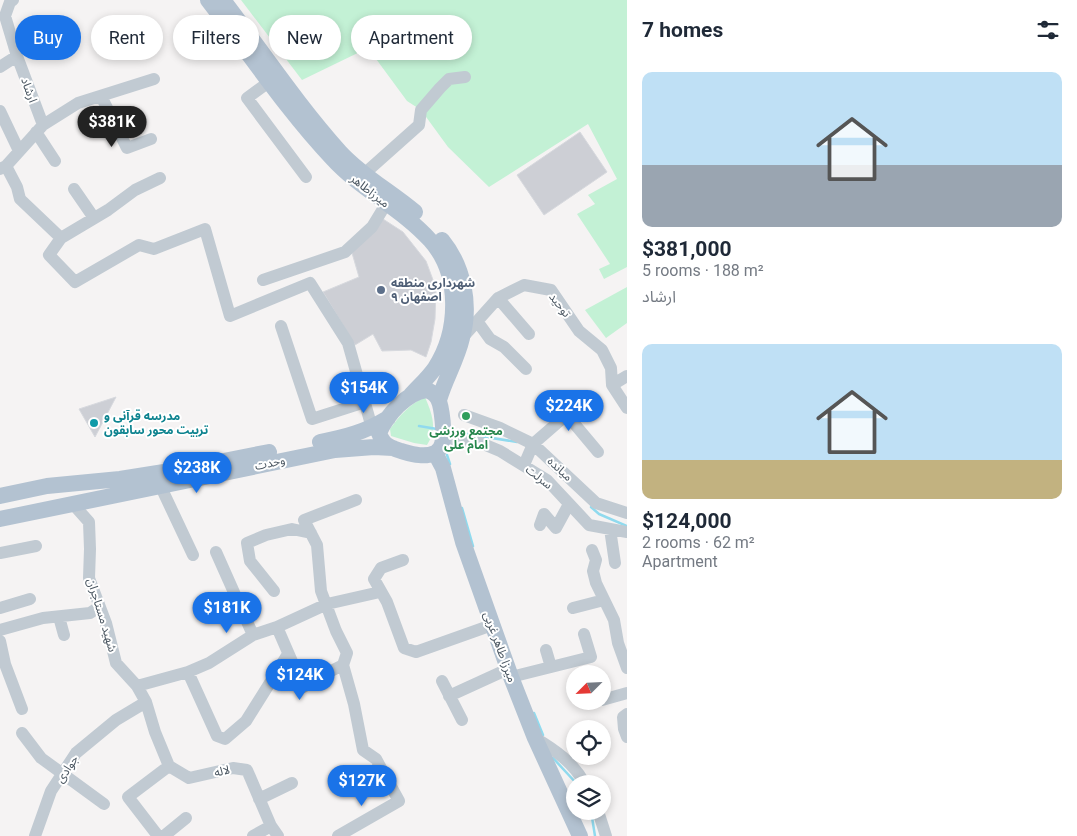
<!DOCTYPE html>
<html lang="en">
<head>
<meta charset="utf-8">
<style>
  :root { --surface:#fff; --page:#f2f2f3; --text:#1f2937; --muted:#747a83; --accent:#1a73e8 }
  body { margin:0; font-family:Roboto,"Noto Sans Arabic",sans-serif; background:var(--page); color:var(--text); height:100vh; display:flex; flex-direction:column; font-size:19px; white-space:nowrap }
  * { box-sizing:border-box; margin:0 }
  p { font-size:16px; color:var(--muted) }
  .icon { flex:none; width:28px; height:28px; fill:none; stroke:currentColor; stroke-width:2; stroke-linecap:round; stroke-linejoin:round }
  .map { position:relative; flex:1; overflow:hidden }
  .drawer { display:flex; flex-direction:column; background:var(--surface); width:450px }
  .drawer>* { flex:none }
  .top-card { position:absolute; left:15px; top:15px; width:475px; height:45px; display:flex; gap:10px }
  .needle { width:32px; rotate:246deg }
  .fabs { position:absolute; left:566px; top:665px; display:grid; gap:10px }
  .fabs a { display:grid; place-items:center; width:45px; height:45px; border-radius:50%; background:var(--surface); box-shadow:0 2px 8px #0003; font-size:25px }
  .price { position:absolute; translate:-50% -42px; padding:0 11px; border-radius:18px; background:var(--accent); color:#fff; font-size:16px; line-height:32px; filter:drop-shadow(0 1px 2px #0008) }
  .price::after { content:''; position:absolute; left:50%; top:30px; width:15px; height:11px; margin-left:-8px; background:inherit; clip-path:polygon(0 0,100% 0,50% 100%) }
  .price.on { background:#222; color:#fff }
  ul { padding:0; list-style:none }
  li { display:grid; align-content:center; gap:10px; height:265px; padding:0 15px }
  li span { display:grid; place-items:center; height:155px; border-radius:10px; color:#555 }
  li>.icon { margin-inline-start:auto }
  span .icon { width:90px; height:90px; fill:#fffc; stroke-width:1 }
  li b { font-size:21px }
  h2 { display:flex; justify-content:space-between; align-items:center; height:60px; padding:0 15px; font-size:21px }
  .tag { padding:0 18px; border-radius:22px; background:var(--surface); box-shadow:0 2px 8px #0003; font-size:18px; line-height:45px }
  .tag.on { background:var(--accent); color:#fff }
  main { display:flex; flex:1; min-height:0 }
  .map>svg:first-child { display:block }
  .green { fill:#c3f1d5 }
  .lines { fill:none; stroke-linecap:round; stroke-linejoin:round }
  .stream { stroke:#90daee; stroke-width:2.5 }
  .building { fill:#cdcfd5; stroke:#d7d9de }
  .minor { stroke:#c1cad2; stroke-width:12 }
  .major { stroke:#b3c2d1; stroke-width:16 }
  .service-dot { fill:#5c6f8a; stroke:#fff; stroke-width:2 }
  .leisure-dot { fill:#2e9e5b; stroke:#fff; stroke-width:2 }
  .culture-dot { fill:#0f9aa8; stroke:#fff; stroke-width:2 }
  .labels { text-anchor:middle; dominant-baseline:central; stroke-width:4; stroke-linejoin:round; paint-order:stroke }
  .street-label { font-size:12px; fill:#4a5661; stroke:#fff }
  .service-label { font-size:12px; font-weight:bold; fill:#4e5e75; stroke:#fff; text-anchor:start }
  .culture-label { font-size:12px; font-weight:bold; fill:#0d838f; stroke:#fff; text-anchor:start }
  .leisure-label { font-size:12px; font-weight:bold; fill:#27864d; stroke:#fff }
</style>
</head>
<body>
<main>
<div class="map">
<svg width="627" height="836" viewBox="0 0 627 836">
  <rect width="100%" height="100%" fill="#f5f3f3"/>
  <path class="green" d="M 241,0 L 627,0 L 627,267 L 604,279 L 599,269 L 610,264 L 577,214 L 595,204 L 588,195 L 617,179 L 588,124 L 489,187 L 448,147 L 421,110 L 407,101 L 368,48 L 302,80 Z
    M 627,287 L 627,323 L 606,338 L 585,310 Z
    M 425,397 C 432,414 438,428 427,445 L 414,443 L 391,436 L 390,429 C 400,415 410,404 425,397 Z"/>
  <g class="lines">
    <path class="stream" d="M 419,426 L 437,429
      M 448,431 L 517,442
      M 447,455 L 450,464
      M 591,507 L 599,514 L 627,526
      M 462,508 L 473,546
      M 534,713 L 543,735
      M 553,758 L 577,784
      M 591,811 L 595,836"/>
  </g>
  <path class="building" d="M 580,132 L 607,172 L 544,215 L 517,175 Z
    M 383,219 L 403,232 L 426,261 L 436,288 L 435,319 L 431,342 L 426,357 L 411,350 L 382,351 L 373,334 L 355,345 L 323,292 L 359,277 L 352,253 Z
    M 116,397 L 95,437 L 79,409 Z"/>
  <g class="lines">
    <path class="minor" d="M 13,0 L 10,2 L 5,16 L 17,56 L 43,125
      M 0,67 L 17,56
      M 269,82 L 247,98 L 306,177
      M 101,96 L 127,148 L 151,139
      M 0,111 L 19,151
      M 36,132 L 55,161
      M 6,166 L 17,187 L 20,199 L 61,238 L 49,255 L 75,282 L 139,245 L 154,249 L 205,229 L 230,316 L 310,283 L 348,343 L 372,428
      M 0,169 L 6,166 L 43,125 L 78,103 L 154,79
      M 364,174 L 419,125 L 421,110 L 440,88 L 449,79 L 465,77
      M 74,189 L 94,218
      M 61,238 L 108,210 L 135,190 L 160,178
      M 263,280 L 345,252 L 372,227 L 386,204
      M 498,298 L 529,334
      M 477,321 L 490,339 L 504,347 L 526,369
      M 281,326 L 312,419 L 365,402
      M 463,337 L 498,298 L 524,285 L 551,290 L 579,331 L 602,350 L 611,368 L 612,385 L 627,408
      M 612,385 L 627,376
      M 560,397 L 574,409
      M 464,415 L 500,428 L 533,444 L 596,503 L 627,513
      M 567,415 L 598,452
      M 442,446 L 476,441 L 500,451 L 547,480 L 589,525 L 627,532
      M 524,465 L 533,444 L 586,398
      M 160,485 L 193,555
      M 73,504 L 89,522 L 90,549 L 89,578 L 106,623 L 116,663 L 137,686 L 146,702 L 155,732 L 169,766 L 128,797 L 158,836
      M 540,525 L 544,514 L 556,528 L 569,504
      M 610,529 L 615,563
      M 592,550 L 596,560 L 593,571 L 596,583 L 614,620 L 618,643 L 627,668
      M 216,552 L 253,635
      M 0,553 L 36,546
      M 403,560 L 381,568 L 374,579 L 387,602 L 404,648 L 416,652 L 492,625
      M 274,591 L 250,561 L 247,543 L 266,535 L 292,529 L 311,533
      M 0,608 L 30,599
      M 573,608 L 604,600
      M 59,617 L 64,635
      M 277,627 L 303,687 L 323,675 L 343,665 L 347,653 L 336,631 L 321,591 L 317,545 L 304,520 L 356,500
      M 0,630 L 43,618 L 90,613 L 99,607
      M 0,641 L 5,664 L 22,709
      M 546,650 L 551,667
      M 188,672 L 217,736 L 225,739 L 246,721 L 288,654
      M 511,677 L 591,657 L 584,634
      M 442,681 L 462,720
      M 137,686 L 188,672 L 209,663 L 253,635 L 277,627 L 327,604 L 380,592
      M 449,696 L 508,669
      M 602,700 L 627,693
      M 627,714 L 623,717 L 624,729 L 627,737
      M 22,733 L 41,758 L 104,804
      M 535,738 C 555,750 574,763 585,784
      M 169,766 L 189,778 L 233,768 L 247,770 L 271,826
      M 259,799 L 292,783
      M 598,811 L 606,836
      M 35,836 L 51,791 L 76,753 L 116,720 L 146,702
      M 164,836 L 186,818
      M 253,836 L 271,826 L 278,836
      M 338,836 L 399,801 L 376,759 L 363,750 L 354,704 L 343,665"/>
    <path class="major" d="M 208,0 C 249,53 286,109 332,158 C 361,190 401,208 430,240 C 461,274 459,331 435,368 C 428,378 418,387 410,396
      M 223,0 C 262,51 297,104 340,152 C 362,176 390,191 415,212
      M 426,390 C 431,391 435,394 438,399 C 442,407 445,435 442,444 C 441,448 439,451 435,453 C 424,458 412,454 401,451 C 389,447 383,445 379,433 C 387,415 406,393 426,390 Z
      M 439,400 C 445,379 457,360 462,338 C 471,305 464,267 442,240
      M 320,442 C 346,437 365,432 388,418
      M 435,453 L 443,468 L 463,542 L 511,677 L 535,738 L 580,836
      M 0,496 L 47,486 L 120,479 L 183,469 L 269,452
      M 0,519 L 335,450 L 374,447 L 393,448"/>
  </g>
  <circle class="service-dot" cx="381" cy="290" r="5"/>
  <circle class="leisure-dot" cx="466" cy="416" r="5"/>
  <circle class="culture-dot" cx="94" cy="423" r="5"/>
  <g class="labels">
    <g class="street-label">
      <text transform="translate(29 90) rotate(70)">ارشاد</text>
      <text transform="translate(370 191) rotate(38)">میرزاطاهر</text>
      <text transform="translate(560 305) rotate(52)">توحید</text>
      <text transform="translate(270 463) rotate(-12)">وحدت</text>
      <text transform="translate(560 469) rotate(43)">میانده</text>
      <text transform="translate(539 477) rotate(38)">سرلت</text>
      <text transform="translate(102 615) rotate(73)">شهید مستاجران</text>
      <text transform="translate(500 647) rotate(70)">میرزا طاهر غربی</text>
      <text transform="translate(67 769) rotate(-56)">جوادی</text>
      <text transform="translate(222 771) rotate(-13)">لاله</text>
    </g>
    <g class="service-label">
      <text x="391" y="283">شهرداری منطقه<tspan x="391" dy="14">۹ اصفهان</tspan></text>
    </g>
    <g class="culture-label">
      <text x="104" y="416">مدرسه قرآنی و<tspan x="104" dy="14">تربیت محور سابقون</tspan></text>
    </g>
    <g class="leisure-label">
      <text x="466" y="431">مجتمع ورزشی<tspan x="466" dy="14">امام علی</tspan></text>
    </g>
  </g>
</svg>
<div class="fabs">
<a><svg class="needle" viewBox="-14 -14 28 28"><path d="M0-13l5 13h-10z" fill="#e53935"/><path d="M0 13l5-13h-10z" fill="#747a83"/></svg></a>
<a><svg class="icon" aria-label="locate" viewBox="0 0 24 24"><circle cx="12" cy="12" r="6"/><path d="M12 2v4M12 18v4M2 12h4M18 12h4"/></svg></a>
<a><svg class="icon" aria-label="layers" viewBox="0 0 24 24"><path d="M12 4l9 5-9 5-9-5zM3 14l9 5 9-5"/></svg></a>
</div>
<b class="price on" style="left:112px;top:148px">$381K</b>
<b class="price" style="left:364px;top:414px">$154K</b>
<b class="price" style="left:569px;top:432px">$224K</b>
<b class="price" style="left:197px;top:494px">$238K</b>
<b class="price" style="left:227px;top:634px">$181K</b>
<b class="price" style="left:300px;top:701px">$124K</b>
<b class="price" style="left:362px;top:807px">$127K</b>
<div class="top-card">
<a class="tag on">Buy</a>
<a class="tag">Rent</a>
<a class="tag">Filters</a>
<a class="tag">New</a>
<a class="tag">Apartment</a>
</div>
</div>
<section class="drawer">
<h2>7 homes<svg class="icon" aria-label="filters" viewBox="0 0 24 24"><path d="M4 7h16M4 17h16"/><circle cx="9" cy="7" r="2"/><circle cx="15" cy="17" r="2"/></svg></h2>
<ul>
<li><span style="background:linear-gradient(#bfe0f5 60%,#9aa5b1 0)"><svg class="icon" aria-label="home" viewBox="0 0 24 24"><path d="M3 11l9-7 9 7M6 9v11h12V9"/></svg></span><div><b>$381,000</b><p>5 rooms · 188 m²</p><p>ارشاد</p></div></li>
<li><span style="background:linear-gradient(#bfe0f5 75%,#c2b280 0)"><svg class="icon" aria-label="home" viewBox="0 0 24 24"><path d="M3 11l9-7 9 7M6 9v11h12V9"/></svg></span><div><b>$124,000</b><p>2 rooms · 62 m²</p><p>Apartment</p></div></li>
</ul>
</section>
</main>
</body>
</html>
